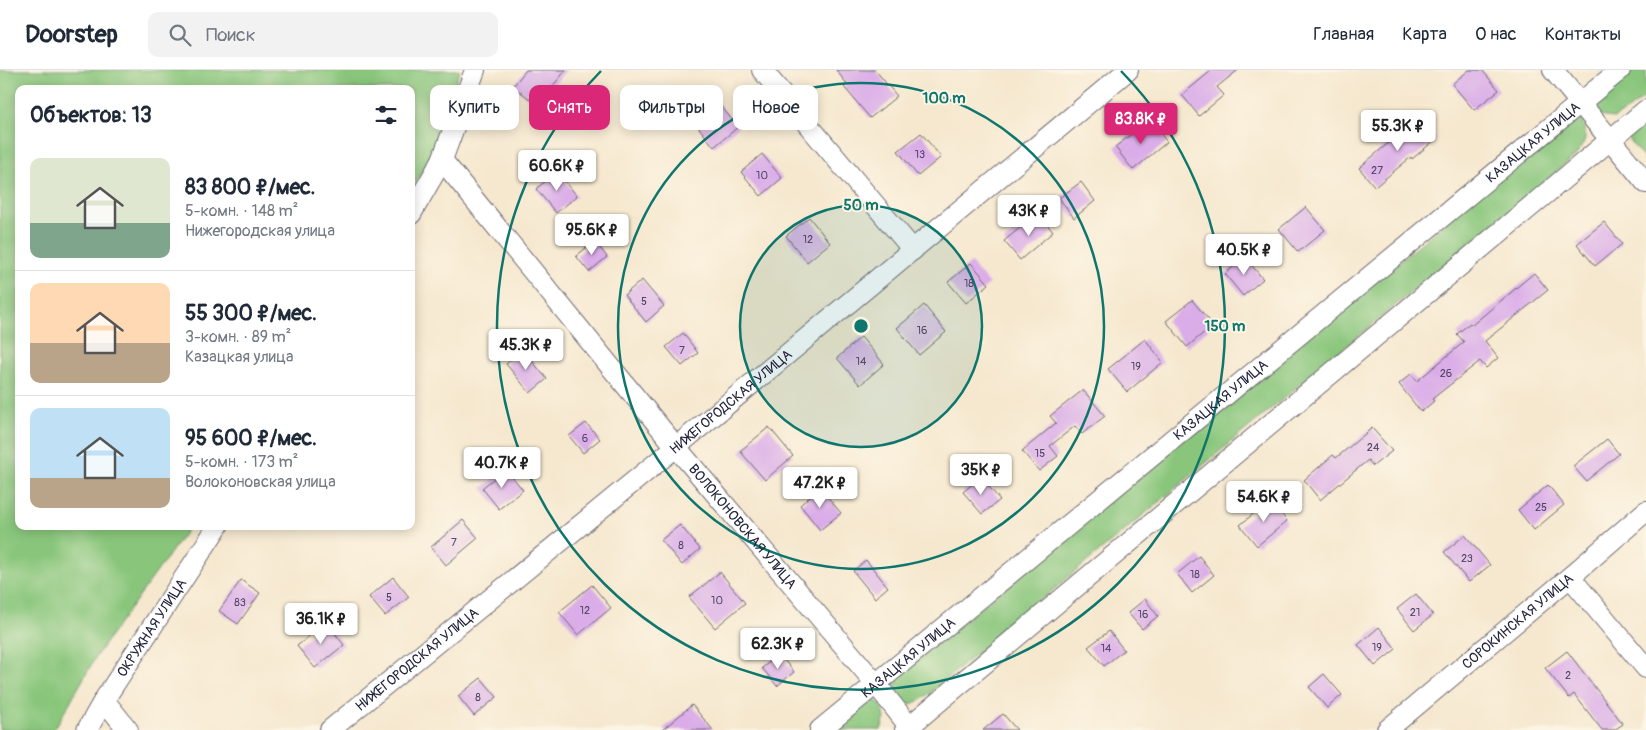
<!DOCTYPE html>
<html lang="ru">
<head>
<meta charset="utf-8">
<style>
  :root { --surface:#fff; --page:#f2f2f3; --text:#1f2937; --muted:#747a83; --line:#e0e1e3; --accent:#db2777 }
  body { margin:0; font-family:Pangolin,sans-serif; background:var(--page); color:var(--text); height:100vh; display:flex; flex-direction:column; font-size:19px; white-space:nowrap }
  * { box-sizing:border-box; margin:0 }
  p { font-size:16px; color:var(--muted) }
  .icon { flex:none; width:28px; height:28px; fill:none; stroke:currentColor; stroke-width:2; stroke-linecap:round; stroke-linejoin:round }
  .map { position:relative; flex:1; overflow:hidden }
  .side { position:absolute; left:15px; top:15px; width:400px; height:445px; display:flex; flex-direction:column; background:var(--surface); border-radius:10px; box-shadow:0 2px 12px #0003 }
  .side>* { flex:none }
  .top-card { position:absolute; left:430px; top:15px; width:475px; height:45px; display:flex; gap:10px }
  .price { position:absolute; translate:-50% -42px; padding:0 11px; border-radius:5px; background:#fff; color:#222; font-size:16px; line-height:32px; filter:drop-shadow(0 1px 2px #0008) }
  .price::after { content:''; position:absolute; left:50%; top:30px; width:15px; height:11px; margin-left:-8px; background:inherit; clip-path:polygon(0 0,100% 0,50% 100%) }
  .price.active { background:var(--accent); color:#fff }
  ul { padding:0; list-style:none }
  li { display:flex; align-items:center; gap:15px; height:125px; padding:0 15px }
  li+li { border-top:1px solid var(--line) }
  li span { display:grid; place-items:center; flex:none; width:140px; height:100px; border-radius:10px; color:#555 }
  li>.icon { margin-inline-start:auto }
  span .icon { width:60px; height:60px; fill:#fffc; stroke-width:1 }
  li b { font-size:21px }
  h2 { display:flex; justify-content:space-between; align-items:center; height:60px; padding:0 15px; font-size:21px }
  .chip { padding:0 18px; border-radius:10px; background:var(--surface); box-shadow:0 2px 12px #0003; font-size:18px; line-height:45px }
  .chip.active { background:var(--accent); color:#fff }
  header { display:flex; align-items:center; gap:30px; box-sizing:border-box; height:70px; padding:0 25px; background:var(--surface); border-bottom:1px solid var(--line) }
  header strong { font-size:24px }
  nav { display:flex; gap:28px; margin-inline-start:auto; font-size:18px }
  .search { width:350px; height:45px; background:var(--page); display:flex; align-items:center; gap:12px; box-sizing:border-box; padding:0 18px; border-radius:10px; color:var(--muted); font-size:19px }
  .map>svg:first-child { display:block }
  .green { fill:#89c67c; stroke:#56745c }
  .building { fill:#daade8 }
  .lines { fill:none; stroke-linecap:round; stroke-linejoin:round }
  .minor-casing { stroke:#6c676f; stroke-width:22 }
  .minor { stroke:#fff; stroke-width:20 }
  .ring { fill:none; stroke:#0f766e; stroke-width:2.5 }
  .labels { text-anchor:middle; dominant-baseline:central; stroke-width:4; stroke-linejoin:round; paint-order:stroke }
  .number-label { font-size:11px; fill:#504566 }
  .street-label { font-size:14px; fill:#22223b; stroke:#fcf5e5 }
  .centre { fill:#0f766e; stroke:#fcf5e5; stroke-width:2.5 }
  .ring-label { font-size:15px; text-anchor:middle; font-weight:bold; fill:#0f766e; stroke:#fcf5e5; stroke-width:4; stroke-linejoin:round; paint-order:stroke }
</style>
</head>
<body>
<header>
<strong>Doorstep</strong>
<div class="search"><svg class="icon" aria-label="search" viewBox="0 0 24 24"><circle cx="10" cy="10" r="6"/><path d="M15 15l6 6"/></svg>Поиск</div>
<nav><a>Главная</a><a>Карта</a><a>О нас</a><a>Контакты</a></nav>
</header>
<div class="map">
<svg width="1646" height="660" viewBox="0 0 1646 660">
  <rect width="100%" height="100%" fill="#fcf5e5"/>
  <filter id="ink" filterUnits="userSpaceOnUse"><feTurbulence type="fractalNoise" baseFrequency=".02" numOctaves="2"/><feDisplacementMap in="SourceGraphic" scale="10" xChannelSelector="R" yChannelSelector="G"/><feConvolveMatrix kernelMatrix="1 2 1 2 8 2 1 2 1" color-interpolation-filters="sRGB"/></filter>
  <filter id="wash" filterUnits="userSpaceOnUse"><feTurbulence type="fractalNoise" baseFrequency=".0096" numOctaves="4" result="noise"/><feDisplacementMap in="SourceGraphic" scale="20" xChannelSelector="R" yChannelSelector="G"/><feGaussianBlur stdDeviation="1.12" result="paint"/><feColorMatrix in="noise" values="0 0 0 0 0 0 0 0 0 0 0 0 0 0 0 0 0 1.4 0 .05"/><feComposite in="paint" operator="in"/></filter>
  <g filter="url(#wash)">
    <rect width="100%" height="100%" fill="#f6e8cf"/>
    <path class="green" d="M 0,0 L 460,0 L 430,87 L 411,120 L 411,19 L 19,19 L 19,456 L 190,456 L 98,583 L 54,660 L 0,660 Z
      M 1629,0 L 1646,0 L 1646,26 L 1628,40 L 1614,48 L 1598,46 L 1596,31 Z
      M 1572,48 L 1580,48 C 1589,65 1586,70 1576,85 L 921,630 L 908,635 L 899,630 L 894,621 L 899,605 Z
      M 1646,48 L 1646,91 L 1625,65 Z
      M 875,630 L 882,635 L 885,648 L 881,660 L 831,660 L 859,636 Z"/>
    <g id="blocks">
      <path class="building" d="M 526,0 L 566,0 L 537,35 L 513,16 Z
        M 836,0 L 875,0 L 897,26 L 870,48 L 844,17 L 847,14 Z
        M 1212,0 L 1238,0 L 1217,17 L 1224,25 L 1199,46 L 1182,25 Z
        M 1469,0 L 1482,0 L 1499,20 L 1474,40 L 1452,14 Z
        M 720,35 L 738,57 L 714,77 L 696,54 Z
        M 1418,48 L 1436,69 L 1412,89 L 1411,87 L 1375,117 L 1359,98 Z
        M 1150,50 L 1167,72 L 1133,100 L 1115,77 Z
        M 921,63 L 941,87 L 918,106 L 898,81 Z
        M 762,84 L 782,108 L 761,126 L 741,102 Z
        M 557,101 L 577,126 L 556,143 L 536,119 Z
        M 1081,112 L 1095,131 L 1074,148 L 1059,128 Z
        M 1306,137 L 1325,160 L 1298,182 L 1279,159 Z
        M 1038,143 L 1053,162 L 1020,190 L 1004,171 Z
        M 809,147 L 830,173 L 807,192 L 786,166 Z
        M 1604,152 L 1622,174 L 1595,196 L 1577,174 Z
        M 595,171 L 607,187 L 589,202 L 576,186 Z
        M 1245,187 L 1263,209 L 1243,226 L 1225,204 Z
        M 971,193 L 989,214 L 966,233 L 948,212 Z
        M 1534,203 L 1548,220 L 1485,271 L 1498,288 L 1486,298 L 1480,291 L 1432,329 L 1434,331 L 1421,342 L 1399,314 L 1411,304 L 1417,311 L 1464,272 L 1457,264 L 1470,253 L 1472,255 Z
        M 642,210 L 664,236 L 646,252 L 624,225 Z
        M 1192,230 L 1213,255 L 1187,277 L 1166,251 Z
        M 924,235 L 946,262 L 919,285 L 897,258 Z
        M 683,263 L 698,283 L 682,296 L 666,277 Z
        M 861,267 L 884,294 L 860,315 L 837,288 Z
        M 1145,269 L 1163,292 L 1127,322 L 1108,299 Z
        M 523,280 L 547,309 L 530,323 L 506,294 Z
        M 1083,320 L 1105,346 L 1082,364 L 1075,356 L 1050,376 L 1058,386 L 1039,401 L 1022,381 L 1056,353 L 1050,346 Z
        M 586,353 L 600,369 L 583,383 L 569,366 Z
        M 769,357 L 793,386 L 765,410 L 740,381 Z
        M 1372,358 L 1392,381 L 1373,396 L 1368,390 L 1320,430 L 1304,410 L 1333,385 L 1336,388 Z
        M 1607,369 L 1619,384 L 1586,411 L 1573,396 Z
        M 506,399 L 523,420 L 499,439 L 482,418 Z
        M 981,407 L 1000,430 L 982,444 L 963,422 Z
        M 1548,415 L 1564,435 L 1534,460 L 1518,440 Z
        M 820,418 L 841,443 L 820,460 L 800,435 Z
        M 1270,430 L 1287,451 L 1257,476 L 1240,455 Z
        M 463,450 L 478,468 L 446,495 L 431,477 Z
        M 680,455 L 700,479 L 682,495 L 661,470 Z
        M 1465,465 L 1490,495 L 1469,512 L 1444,482 Z
        M 1199,486 L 1214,505 L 1192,523 L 1177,504 Z
        M 866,490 L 888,517 L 875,528 L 853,501 Z
        M 720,502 L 745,533 L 715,558 L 689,527 Z
        M 393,507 L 409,527 L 385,546 L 369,527 Z
        M 241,510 L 260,523 L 238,554 L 219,541 Z
        M 592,515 L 611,538 L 578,565 L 559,542 Z
        M 1416,524 L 1433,545 L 1414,560 L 1397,539 Z
        M 1145,529 L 1158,546 L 1142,559 L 1128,543 Z
        M 326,552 L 344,575 L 315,598 L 297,576 Z
        M 1379,557 L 1396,579 L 1375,596 L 1358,575 Z
        M 1109,561 L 1124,580 L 1104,596 L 1088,577 Z
        M 1567,581 L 1623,654 L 1614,660 L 1602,660 L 1574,624 L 1569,628 L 1545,598 Z
        M 779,584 L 794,602 L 777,616 L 762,598 Z
        M 1324,604 L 1342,625 L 1327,638 L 1309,617 Z
        M 481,608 L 497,627 L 474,646 L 458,626 Z
        M 692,635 L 713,660 L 662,660 Z
        M 1003,644 L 1017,660 L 983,660 Z"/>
    </g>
  </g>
  <g filter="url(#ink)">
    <use href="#blocks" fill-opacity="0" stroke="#6c676f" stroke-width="1"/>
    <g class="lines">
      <g class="minor-casing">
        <g id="minor">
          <path d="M 762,0 L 913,180"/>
          <path d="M 1553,0 L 1646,113"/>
          <path id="s1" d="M 442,90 L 676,377 L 876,614 L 912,660"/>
          <path d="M 411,144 L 442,90 L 475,0"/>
          <path d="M 1570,507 L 1646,598"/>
          <path d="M 104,630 L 128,660"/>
          <path id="s2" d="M 87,660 L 104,630 L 218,456"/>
          <path id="s3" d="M 330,660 L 676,377 L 1128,0"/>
          <path id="s4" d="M 820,660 L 1620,0"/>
          <path d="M 905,660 L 1646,40"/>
          <path id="s5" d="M 1387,660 L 1570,507 L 1646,441"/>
        </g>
      </g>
      <use href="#minor" class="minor"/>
    </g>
  </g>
  <circle cx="861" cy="256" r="121" fill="#0f766e" fill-opacity=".12"/>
  <g class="ring">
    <circle cx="861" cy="256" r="121"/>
    <circle cx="861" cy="256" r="243"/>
    <path d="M1121 1A364 364 0 1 1 601 1"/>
  </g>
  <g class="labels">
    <g class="number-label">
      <text x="920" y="84">13</text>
      <text x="1377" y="100">27</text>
      <text x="762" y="105">10</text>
      <text x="808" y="169">12</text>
      <text x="969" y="213">18</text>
      <text x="644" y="231">5</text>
      <text x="922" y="260">16</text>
      <text x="682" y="280">7</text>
      <text x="861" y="291">14</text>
      <text x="1136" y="296">19</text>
      <text x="1446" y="303">26</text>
      <text x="585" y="368">6</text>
      <text x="1373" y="377">24</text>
      <text x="1040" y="383">15</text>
      <text x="1541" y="437">25</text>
      <text x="454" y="472">7</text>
      <text x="681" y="475">8</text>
      <text x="1467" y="488">23</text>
      <text x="1195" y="504">18</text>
      <text x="389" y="527">5</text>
      <text x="717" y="530">10</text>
      <text x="240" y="532">83</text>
      <text x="585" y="540">12</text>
      <text x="1415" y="542">21</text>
      <text x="1143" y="544">16</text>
      <text x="1377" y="577">19</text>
      <text x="1106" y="578">14</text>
      <text x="1568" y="605">2</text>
      <text x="478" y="627">8</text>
    </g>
    <g class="street-label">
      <text stroke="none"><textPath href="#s4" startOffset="924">КАЗАЦКАЯ УЛИЦА</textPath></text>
      <text stroke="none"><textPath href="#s4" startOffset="519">КАЗАЦКАЯ УЛИЦА</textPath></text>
      <text stroke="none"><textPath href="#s3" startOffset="518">НИЖЕГОРОДСКАЯ УЛИЦА</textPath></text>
      <text stroke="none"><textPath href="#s1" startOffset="474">ВОЛОКОНОВСКАЯ УЛИЦА</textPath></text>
      <text stroke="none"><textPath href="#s5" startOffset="170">СОРОКИНСКАЯ УЛИЦА</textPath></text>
      <text stroke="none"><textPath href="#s2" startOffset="121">ОКРУЖНАЯ УЛИЦА</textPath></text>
      <text stroke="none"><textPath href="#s4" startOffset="114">КАЗАЦКАЯ УЛИЦА</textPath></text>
      <text stroke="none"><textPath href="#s3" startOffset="112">НИЖЕГОРОДСКАЯ УЛИЦА</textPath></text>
    </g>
  </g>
  <circle cx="861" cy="256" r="8" class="centre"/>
  <g class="ring-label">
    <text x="944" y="33">100 m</text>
    <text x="861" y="140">50 m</text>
    <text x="1225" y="261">150 m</text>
  </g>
</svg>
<b class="price active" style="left:1141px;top:75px">83.8K ₽</b>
<b class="price" style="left:1398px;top:82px">55.3K ₽</b>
<b class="price" style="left:557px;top:122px">60.6K ₽</b>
<b class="price" style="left:1029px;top:167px">43K ₽</b>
<b class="price" style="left:592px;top:186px">95.6K ₽</b>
<b class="price" style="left:1244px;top:206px">40.5K ₽</b>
<b class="price" style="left:526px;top:301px">45.3K ₽</b>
<b class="price" style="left:502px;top:419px">40.7K ₽</b>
<b class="price" style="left:981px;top:426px">35K ₽</b>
<b class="price" style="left:820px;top:439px">47.2K ₽</b>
<b class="price" style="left:1264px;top:453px">54.6K ₽</b>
<b class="price" style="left:321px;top:575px">36.1K ₽</b>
<b class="price" style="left:778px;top:600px">62.3K ₽</b>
<div class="top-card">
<a class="chip">Купить</a>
<a class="chip active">Снять</a>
<a class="chip">Фильтры</a>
<a class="chip">Новое</a>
</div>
<section class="side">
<h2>Объектов: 13<svg class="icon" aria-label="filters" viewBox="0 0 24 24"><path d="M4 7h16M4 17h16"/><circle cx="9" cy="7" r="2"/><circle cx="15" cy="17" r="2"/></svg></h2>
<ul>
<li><span style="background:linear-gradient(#dfe7d0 65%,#7fa58c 0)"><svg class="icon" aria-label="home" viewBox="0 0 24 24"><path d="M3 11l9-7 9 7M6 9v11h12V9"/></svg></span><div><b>83 800 ₽/мес.</b><p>5-комн. · 148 m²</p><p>Нижегородская улица</p></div></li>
<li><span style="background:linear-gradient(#ffd9b3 60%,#b9a48a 0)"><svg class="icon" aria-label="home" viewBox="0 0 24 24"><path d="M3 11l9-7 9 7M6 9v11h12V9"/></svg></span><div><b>55 300 ₽/мес.</b><p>3-комн. · 89 m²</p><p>Казацкая улица</p></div></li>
<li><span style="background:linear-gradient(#bfe0f5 70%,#b9a48a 0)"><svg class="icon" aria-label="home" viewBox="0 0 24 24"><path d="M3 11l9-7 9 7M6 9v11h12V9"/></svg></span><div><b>95 600 ₽/мес.</b><p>5-комн. · 173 m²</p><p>Волоконовская улица</p></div></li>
</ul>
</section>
</div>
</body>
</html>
